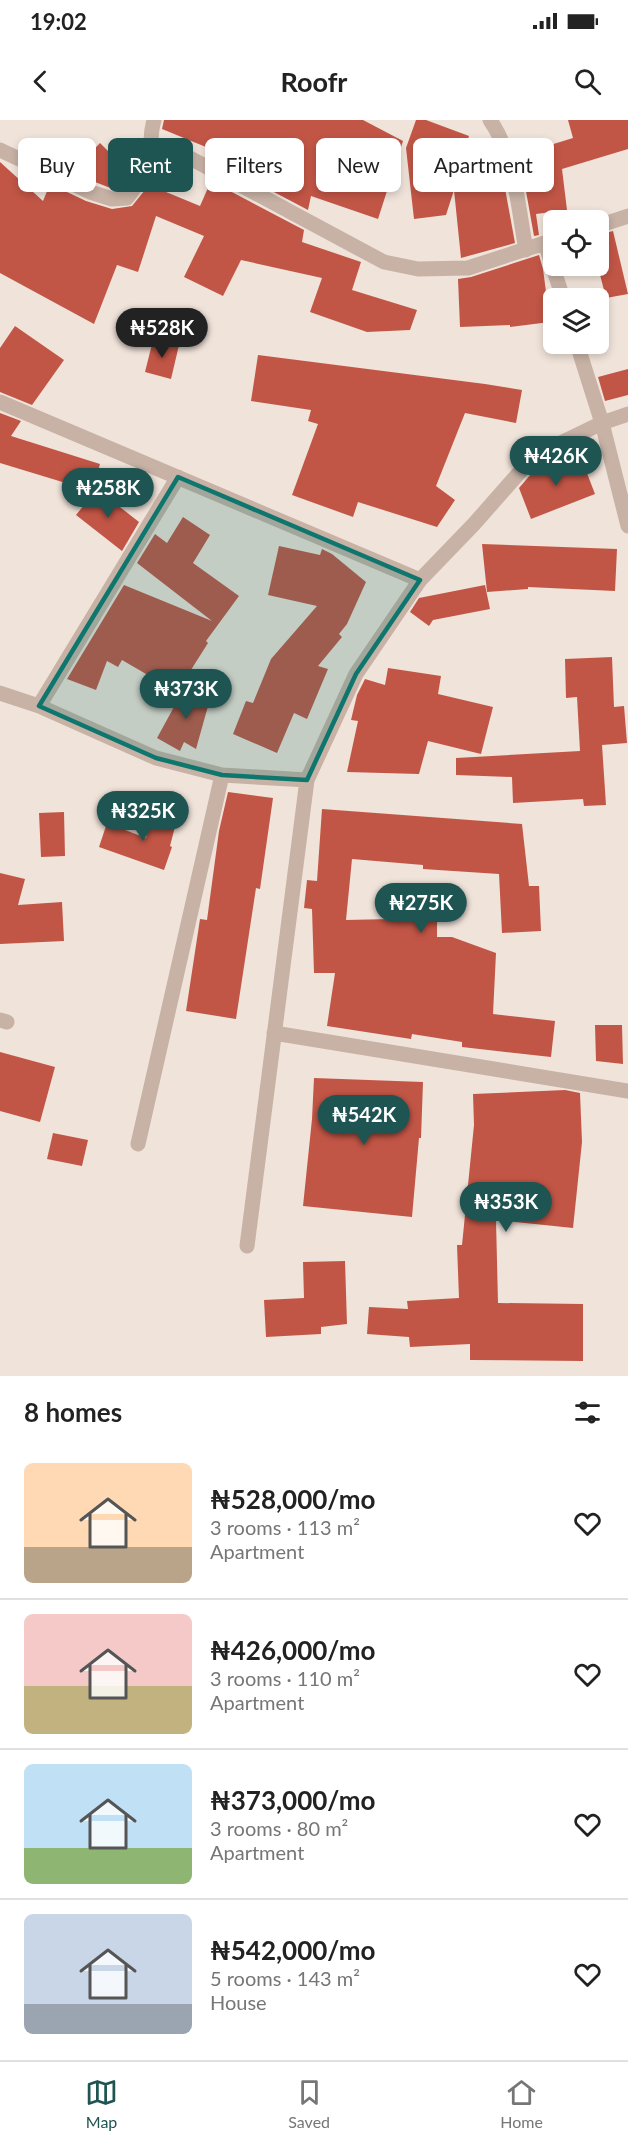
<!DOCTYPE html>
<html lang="en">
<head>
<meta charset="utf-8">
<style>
  :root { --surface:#fff; --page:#f2f2f2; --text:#222; --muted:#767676; --line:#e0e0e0; --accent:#1e5452 }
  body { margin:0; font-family:Lato,sans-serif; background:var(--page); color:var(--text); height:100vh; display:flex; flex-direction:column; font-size:22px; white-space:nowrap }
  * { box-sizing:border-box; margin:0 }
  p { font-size:20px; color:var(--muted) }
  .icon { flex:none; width:33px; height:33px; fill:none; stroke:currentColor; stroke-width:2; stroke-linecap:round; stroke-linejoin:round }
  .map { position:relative; height:1256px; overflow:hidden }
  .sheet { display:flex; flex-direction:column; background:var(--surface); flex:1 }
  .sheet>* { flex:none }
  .guide { position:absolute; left:18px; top:18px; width:592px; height:54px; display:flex; gap:12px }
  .tools { position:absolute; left:543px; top:90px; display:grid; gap:12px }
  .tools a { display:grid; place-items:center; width:66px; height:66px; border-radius:9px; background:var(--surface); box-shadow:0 3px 9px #0003; font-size:30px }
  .price { position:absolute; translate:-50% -51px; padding:0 14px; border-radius:21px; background:var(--accent); color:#fff; font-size:20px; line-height:39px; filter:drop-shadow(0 2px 3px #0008) }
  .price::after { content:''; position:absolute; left:50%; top:36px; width:18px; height:14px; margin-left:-9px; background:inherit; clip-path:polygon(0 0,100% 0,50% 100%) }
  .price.selected { background:#222; color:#fff }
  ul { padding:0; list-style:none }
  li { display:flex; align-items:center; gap:18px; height:150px; padding:0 24px }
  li+li { border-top:2px solid var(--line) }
  li span { display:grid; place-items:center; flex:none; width:168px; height:120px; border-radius:9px; color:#555 }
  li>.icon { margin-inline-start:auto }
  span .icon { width:72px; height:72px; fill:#fffc; stroke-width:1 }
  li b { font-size:26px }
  h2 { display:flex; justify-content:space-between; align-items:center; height:72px; padding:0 24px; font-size:26px }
  .tag { padding:0 21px; border-radius:9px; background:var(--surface); box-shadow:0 3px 9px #0003; font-size:21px; line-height:54px }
  .tag.selected { background:var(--accent); color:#fff }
  .status { display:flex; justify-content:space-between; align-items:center; height:42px; padding:0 30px; background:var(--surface); direction:ltr }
  .status svg { height:16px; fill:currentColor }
  header { display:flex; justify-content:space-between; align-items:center; height:78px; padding:0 24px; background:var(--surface); font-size:27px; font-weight:700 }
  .tabs { display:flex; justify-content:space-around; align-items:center; height:84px; border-top:2px solid var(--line); background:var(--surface); font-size:16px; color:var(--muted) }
  .tabs a { display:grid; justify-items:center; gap:3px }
  .tabs .selected { color:var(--accent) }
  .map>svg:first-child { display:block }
  .building { fill:#c25646 }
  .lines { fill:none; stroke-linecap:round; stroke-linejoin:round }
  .minor { stroke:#c8b2a6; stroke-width:15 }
  .marked { fill:#0f766e; fill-opacity:0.2; stroke:#0f766e; stroke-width:4.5; stroke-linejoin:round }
</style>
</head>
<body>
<div class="status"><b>19:02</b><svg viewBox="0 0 49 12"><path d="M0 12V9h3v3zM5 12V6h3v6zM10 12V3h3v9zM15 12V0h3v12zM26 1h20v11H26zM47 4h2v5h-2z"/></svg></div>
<header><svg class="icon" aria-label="back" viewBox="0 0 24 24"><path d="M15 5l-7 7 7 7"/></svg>Roofr<svg class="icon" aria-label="search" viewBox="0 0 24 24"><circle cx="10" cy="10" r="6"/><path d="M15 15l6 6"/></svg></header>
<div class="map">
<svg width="628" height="1256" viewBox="0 0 628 1256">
  <rect width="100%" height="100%" fill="#f0e3da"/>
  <path class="building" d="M 164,0 L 363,0 L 403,21 L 378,99 L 311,76 L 308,90 L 219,43 L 223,34 L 162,9 Z
    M 416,0 L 426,0 L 469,16 L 450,69 L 504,63 L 515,123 L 461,138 L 454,70 L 446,95 L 414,99 L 406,28 Z
    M 568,0 L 628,0 L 628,29 L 562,49 L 567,90 L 536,94 L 539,115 L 534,116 L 524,60 L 527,60 L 524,29 L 547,26 L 573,18 Z
    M 100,23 L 132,55 L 122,69 L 113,69 L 72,53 Z
    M 0,42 L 43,81 L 50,64 L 86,81 L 112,89 L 132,86 L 149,65 L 200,86 L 211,61 L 304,110 L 302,122 L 361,142 L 352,170 L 417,190 L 410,210 L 367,212 L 310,192 L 322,158 L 241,140 L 223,176 L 184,157 L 204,116 L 156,96 L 138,152 L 117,145 L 94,204 L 0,153 Z
    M 613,111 L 628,174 L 606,178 L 598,147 L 598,115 Z
    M 539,135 L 543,149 L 550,202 L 510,207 L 510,205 L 460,207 L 458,159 L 471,157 Z
    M 15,206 L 64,240 L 32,285 L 0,272 L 0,228 Z
    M 155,219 L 179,225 L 171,259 L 145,252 L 151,228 Z
    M 258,235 L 485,264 L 522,270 L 516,303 L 465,293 L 436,366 L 455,380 L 437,407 L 358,382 L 353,397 L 292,375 L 318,304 L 308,301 L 311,290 L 251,281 Z
    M 628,249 L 628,275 L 605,281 L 598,257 Z
    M 0,293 L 21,301 L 11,316 L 100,344 L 92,371 L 0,343 Z
    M 580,335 L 595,374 L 531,399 L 519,368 L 531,354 Z
    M 97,369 L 139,402 L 122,431 L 76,395 Z
    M 183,397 L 210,415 L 193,443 L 239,476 L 206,521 L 208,523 L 177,572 L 122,540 L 118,547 L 107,541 L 96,570 L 67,559 L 124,465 L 212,501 L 137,443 L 155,414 L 167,423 Z
    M 482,424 L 617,429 L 615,471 L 528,467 L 528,469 L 487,472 Z
    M 279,426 L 320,435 L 322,429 L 332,434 L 366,462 L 347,504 L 339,514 L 342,517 L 318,546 L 328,549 L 307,599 L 294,593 L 277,633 L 233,614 L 246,581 L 253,583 L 271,539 L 317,486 L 268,475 Z
    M 485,465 L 490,489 L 433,500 L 429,506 L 410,492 L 419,478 Z
    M 612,537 L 614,587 L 624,586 L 627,623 L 602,625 L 606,685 L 584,686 L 583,679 L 513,683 L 512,657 L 456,655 L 456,638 L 580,631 L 577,577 L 566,578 L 565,539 Z
    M 388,548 L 441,556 L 438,574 L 493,587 L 481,634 L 428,621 L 419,654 L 347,652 L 358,601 L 351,600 L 357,575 L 365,559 L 385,565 Z
    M 186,565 L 210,579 L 196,629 L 184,622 L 180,631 L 157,618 Z
    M 228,672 L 273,678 L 260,769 L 256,768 L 236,899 L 186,891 L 200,799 L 207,800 L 219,711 Z
    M 322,689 L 522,704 L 529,766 L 539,766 L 541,811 L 502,813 L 499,754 L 423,749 L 423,745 L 352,739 L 346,800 L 437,798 L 437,817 L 452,817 L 496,833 L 493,894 L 555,901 L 551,937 L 462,927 L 462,922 L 412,914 L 411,919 L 327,906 L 335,853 L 314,853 L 312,789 L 304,788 L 307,760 L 317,761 Z
    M 64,692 L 65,736 L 41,737 L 39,693 Z
    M 153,692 L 177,699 L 170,726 L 172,727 L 164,750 L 99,727 L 107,703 L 146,718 Z
    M 0,753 L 25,759 L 18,785 L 62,782 L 64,821 L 0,824 Z
    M 595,905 L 622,905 L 623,944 L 596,941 Z
    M 0,932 L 55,947 L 40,1002 L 0,991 Z
    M 314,958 L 423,962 L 421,1018 L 419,1018 L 412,1097 L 303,1086 L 312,999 Z
    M 565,970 L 580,973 L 582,1022 L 573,1108 L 496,1100 L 498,1183 L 583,1184 L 583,1241 L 470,1240 L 470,1224 L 410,1227 L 409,1217 L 367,1214 L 369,1187 L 408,1189 L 407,1181 L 459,1178 L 457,1125 L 462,1125 L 474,1005 L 473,974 Z
    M 53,1013 L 88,1020 L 82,1046 L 47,1039 Z
    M 345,1141 L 347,1204 L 321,1207 L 321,1214 L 266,1217 L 264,1180 L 304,1178 L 303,1142 Z"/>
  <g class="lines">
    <path class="minor" d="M 154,0 C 150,15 150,25 156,39
      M 490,0 C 515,36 518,87 526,130
      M 0,30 L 90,72 L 112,79 L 127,78 L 156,39 L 173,36 L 190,38 L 384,142 L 418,149 L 468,148 L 554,120
      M 598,106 L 628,96
      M 545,123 L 563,178
      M 577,224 L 602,303 L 628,406
      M 0,282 L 420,460
      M 0,573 L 39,586 L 156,638 L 222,655 L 307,660
      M 39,586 L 178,357
      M 0,900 L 7,902
      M 274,913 L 628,971
      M 138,1024 L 222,655
      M 247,1126 L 307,660 L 356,554 L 420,460 L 474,404 L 534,336 L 602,303 L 628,294"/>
  </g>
  <path class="marked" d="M 178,357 L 420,460 L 356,554 L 307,660 L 222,655 L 156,638 L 39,586 Z"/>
</svg>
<div class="tools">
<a><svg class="icon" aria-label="locate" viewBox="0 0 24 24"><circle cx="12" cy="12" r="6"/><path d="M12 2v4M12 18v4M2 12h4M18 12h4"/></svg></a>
<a><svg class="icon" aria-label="layers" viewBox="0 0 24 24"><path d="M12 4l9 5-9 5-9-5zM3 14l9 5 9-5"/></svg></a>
</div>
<b class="price selected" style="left:162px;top:239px">₦528K</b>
<b class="price" style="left:556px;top:367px">₦426K</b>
<b class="price" style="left:108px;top:399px">₦258K</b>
<b class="price" style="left:186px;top:600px">₦373K</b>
<b class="price" style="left:143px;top:722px">₦325K</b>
<b class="price" style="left:421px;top:814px">₦275K</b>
<b class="price" style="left:364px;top:1026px">₦542K</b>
<b class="price" style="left:506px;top:1113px">₦353K</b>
<div class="guide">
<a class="tag">Buy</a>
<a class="tag selected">Rent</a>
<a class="tag">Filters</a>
<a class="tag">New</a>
<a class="tag">Apartment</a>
</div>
</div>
<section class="sheet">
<h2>8 homes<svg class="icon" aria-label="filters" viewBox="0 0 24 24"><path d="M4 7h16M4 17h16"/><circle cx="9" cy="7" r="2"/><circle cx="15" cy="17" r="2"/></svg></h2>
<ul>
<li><span style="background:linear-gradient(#ffd9b3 70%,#b9a48a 0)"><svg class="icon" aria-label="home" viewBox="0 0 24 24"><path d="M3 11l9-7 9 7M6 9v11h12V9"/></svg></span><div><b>₦528,000/mo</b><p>3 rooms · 113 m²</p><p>Apartment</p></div><svg class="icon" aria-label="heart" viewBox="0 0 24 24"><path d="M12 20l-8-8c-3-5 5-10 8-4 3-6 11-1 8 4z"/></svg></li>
<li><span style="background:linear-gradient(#f6c9c9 60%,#c2b280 0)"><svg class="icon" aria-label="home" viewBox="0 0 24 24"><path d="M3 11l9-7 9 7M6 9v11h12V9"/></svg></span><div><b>₦426,000/mo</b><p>3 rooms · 110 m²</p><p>Apartment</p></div><svg class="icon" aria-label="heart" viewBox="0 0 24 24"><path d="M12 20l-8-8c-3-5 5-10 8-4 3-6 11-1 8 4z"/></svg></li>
<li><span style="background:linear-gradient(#bfe0f5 70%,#8fb573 0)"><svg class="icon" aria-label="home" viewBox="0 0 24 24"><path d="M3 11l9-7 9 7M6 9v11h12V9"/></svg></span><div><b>₦373,000/mo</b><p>3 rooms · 80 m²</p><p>Apartment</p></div><svg class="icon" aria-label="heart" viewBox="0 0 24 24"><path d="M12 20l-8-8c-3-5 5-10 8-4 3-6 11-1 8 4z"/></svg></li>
<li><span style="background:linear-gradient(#c9d6e8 75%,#9aa5b1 0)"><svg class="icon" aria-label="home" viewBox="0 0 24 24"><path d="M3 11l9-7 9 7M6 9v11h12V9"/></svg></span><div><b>₦542,000/mo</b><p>5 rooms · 143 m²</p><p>House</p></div><svg class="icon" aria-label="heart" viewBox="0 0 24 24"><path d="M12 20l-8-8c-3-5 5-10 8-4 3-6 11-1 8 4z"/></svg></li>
</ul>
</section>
<nav class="tabs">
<a class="selected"><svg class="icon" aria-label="map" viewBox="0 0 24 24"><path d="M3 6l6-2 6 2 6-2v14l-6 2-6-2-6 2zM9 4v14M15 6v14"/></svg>Map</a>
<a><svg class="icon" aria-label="saved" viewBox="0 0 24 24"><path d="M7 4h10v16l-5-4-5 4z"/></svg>Saved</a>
<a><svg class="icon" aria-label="home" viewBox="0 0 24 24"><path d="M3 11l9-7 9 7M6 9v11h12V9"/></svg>Home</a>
</nav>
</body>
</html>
